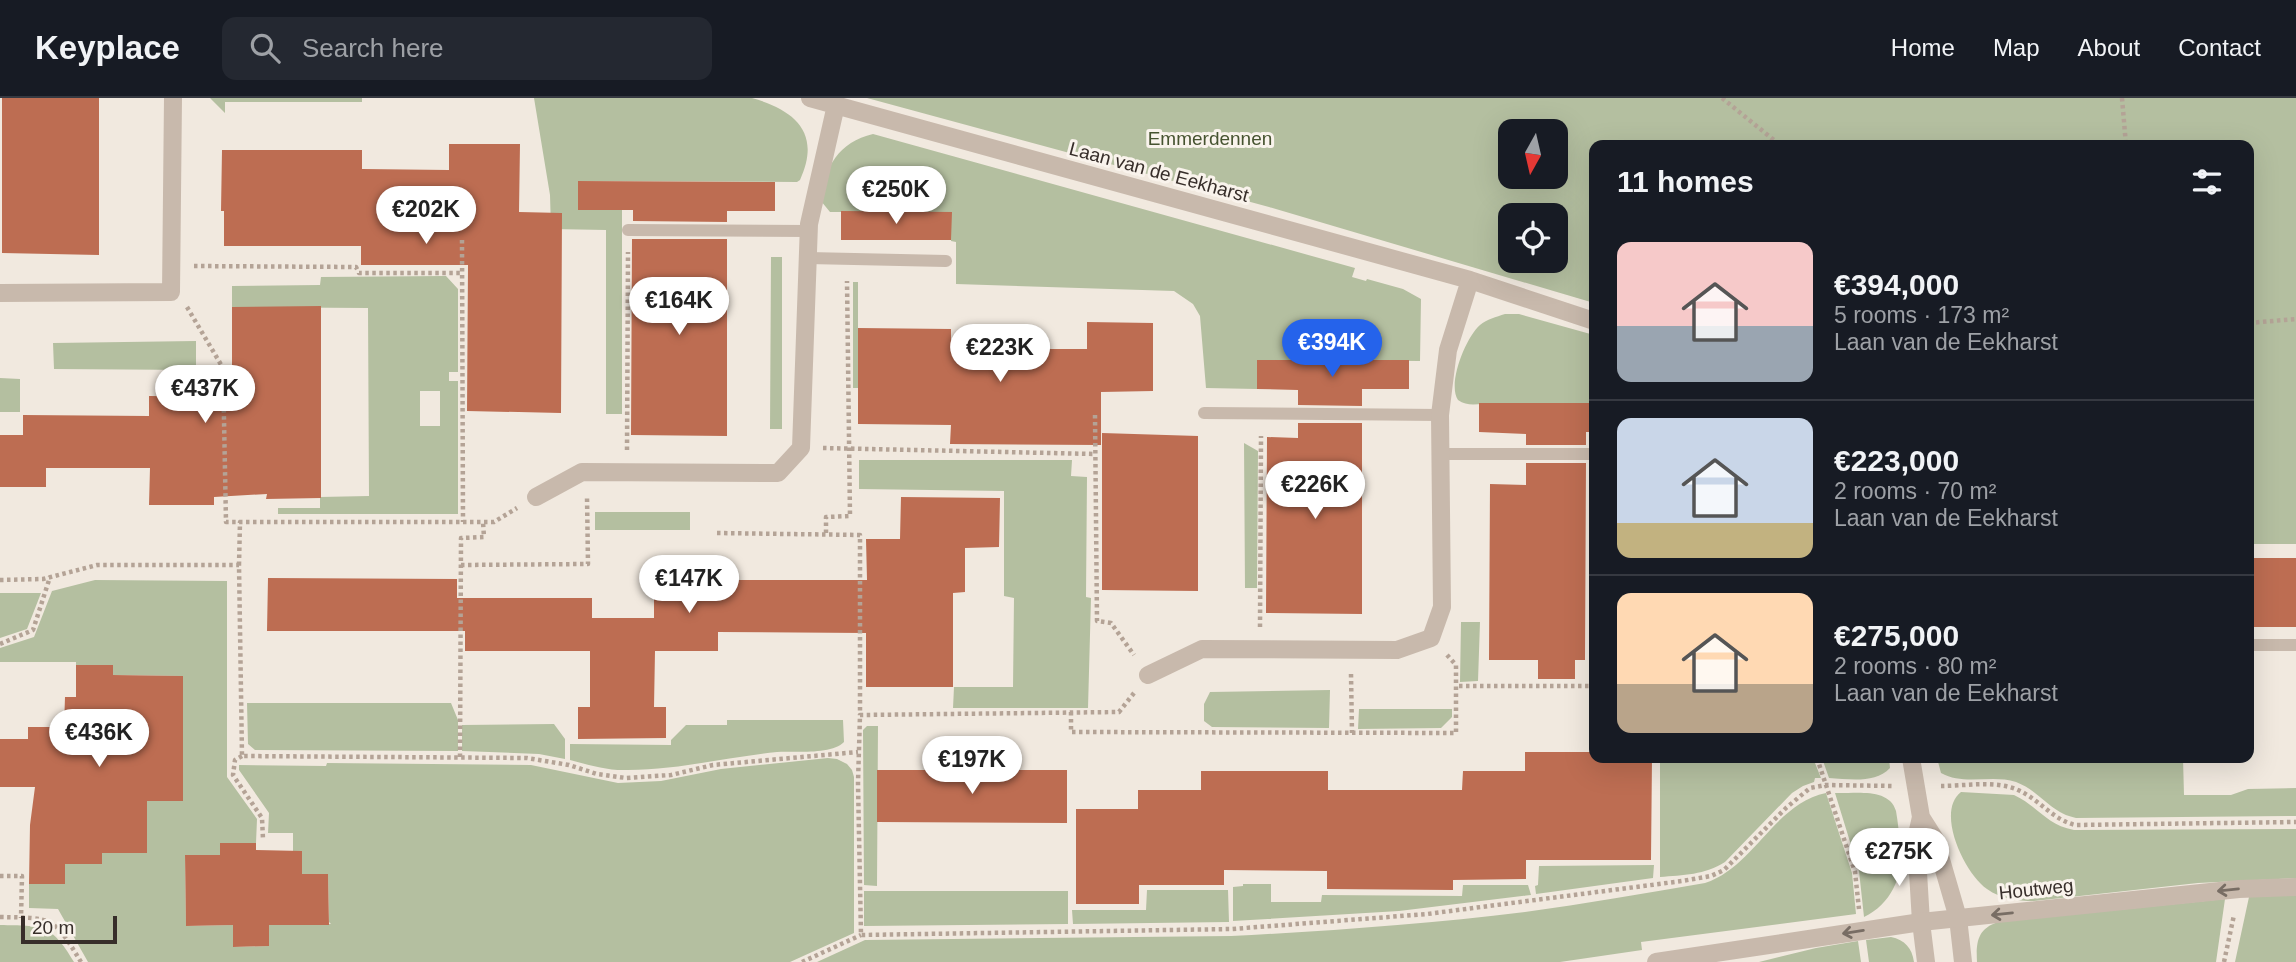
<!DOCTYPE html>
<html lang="en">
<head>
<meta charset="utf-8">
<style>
  :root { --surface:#171b24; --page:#242831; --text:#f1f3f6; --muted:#9ea1a6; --line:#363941; --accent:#2563eb }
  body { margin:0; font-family:Helvetica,sans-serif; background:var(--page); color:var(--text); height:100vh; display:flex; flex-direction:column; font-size:26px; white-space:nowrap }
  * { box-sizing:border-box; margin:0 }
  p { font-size:23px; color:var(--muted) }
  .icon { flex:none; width:38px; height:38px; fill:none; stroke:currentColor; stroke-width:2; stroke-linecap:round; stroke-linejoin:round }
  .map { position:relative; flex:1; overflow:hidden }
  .details { position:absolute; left:1589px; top:42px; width:665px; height:623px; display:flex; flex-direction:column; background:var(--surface); border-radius:14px; box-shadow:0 7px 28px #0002 }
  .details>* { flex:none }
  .needle { width:46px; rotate:188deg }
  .tools { position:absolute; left:1498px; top:21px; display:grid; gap:14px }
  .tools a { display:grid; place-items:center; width:70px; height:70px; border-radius:14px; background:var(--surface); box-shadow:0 7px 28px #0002; font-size:35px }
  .scale { position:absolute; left:21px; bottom:18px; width:96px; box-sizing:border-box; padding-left:7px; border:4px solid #372e2a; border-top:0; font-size:19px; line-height:24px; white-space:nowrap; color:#372e2a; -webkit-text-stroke:5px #f9f3ec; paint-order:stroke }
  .price { position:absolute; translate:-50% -60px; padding:0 16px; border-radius:24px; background:#fff; color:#222; font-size:23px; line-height:46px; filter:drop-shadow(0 2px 4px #0008) }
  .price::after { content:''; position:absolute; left:50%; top:42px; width:21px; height:16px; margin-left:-10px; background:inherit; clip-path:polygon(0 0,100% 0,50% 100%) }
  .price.selected { background:var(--accent); color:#fff }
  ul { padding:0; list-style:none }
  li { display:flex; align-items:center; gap:21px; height:175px; padding:0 28px }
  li+li { border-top:2px solid var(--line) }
  li span { display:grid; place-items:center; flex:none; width:196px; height:140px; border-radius:14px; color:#555 }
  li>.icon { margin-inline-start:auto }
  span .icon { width:84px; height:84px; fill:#fffc; stroke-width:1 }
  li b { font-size:30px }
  h2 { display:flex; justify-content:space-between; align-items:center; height:84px; padding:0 28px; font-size:30px }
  header { display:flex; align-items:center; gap:42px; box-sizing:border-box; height:98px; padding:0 35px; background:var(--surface); border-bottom:2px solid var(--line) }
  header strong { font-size:33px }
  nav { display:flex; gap:38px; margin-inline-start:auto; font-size:24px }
  .search { width:490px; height:63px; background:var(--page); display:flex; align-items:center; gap:18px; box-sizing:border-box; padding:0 24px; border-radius:14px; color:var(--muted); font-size:26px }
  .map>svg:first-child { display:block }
  .green { fill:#b4bfa0; fill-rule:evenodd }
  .building { fill:#bd6d52 }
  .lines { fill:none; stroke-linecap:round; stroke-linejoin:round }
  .path { stroke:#b4a396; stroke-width:4.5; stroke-dasharray:3.5 3.5; stroke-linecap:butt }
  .service { stroke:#c8b9ac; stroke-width:12 }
  .minor { stroke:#c8b9ac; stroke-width:18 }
  .tertiary { stroke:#c8b9ac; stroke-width:18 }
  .oneway { stroke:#786d64 }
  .labels { text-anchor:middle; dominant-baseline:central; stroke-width:6; stroke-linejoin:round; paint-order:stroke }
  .park-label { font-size:19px; fill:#465330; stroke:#f9f3ec }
  .street-label { font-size:19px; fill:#372e2a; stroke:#f9f3ec }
</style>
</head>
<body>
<header>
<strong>Keyplace</strong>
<div class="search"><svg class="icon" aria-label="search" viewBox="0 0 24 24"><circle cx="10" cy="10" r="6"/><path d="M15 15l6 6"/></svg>Search here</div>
<nav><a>Home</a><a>Map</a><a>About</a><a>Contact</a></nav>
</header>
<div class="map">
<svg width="2296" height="864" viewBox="0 0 2296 864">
  <rect width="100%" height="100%" fill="#f1e9df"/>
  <path class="green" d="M 210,0 L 362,0 L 362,4 L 225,4 L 225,15 Z
    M 534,0 L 752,0 C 794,12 822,34 800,82 L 797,84 L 579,83 L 579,112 L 622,112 L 622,316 L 606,316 L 606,132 L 551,131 L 550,97 Z
    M 867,0 L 2296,0 L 2296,446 L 2249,446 L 2249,47 L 1594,47 L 1594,205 L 1269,109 ZM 1510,33 L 1556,33 L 1556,79 L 1510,79 ZM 1556,117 L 1556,163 L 1510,163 L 1510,117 Z
    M 873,36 L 1355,170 L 1352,179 L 1366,183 L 1367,181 L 1403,191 L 1421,201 L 1420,263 L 1257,262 L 1257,291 L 1206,290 L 1200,218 L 1193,206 L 1174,193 L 956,186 L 956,144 L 951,143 L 951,114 L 830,114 L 821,103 C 824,69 839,44 873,36 Z
    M 771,159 L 782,159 L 782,331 L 770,331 Z
    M 446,178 L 458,191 L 458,274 L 449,274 L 449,283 L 458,283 L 458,416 L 278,416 L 278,410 L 320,410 L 320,399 L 369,398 L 368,210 L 232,209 L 232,188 L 320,187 L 321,179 ZM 420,293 L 440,293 L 440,328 L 420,328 Z
    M 853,184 L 858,184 L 858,290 L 853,290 Z
    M 1505,216 L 1519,216 L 1594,237 L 1594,305 L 1493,305 C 1481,305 1469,310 1458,302 C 1447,286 1466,239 1480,227 C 1487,221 1496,219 1505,216 Z
    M 196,243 L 196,272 L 54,271 L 53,245 Z
    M 0,280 L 20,281 L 20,314 L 0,314 Z
    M 1244,345 L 1258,353 L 1257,490 L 1245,490 Z
    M 859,362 L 1072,362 L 1071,378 L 1087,379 L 1086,499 L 1091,500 L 1088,610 L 953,610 L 954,589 L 1013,589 L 1014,500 L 1004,498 L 1004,393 L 859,391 Z
    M 595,414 L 690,414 L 690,432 L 595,432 Z
    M 95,482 L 227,483 L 227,679 L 257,721 L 256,745 L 220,745 L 220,757 L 185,757 L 186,828 L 233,827 L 233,849 L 269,848 L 269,827 L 331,826 L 329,824 L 328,776 L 302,776 L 302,753 L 293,753 L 293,735 L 268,735 L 269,715 L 239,672 L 239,667 L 326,668 L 327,665 L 531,667 L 618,685 L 661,683 L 721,671 L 828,660 L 837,661 L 847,666 L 852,672 L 854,679 L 854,835 L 790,864 L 88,864 L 58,811 L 29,810 L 29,786 L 65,761 L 76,766 L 101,766 L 102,755 L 147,755 L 147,707 L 113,707 L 153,689 L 153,703 L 183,703 L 183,578 L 113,577 L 113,567 L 76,567 L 76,564 L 0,564 L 0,550 L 34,539 L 52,493 Z
    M 0,495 L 41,495 L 27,531 L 0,540 Z
    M 1461,524 L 1480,524 L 1478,583 L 1460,584 Z
    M 1330,592 L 1329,630 L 1212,629 L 1204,623 L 1204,606 L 1210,594 Z
    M 247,605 L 451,605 L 458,622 L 458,653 L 255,652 L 248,646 Z
    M 1359,611 L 1452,611 L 1452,619 L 1441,630 L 1358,631 Z
    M 727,622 L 843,622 L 844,644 C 832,657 794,653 777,654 C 727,659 678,672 628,672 C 608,673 589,667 570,662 L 570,646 L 671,647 L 671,642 L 686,627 L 727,627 Z
    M 554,626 L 565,641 L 565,661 L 539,656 L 462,653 L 462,627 Z
    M 867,628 L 878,628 L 877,788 L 864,787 L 863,632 Z
    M 1660,660 L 1813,660 L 1821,680 L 1815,680 L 1814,684 L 1803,688 L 1792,695 L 1725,764 C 1705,777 1683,777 1660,779 Z
    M 1822,660 L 1889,660 L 1890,670 C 1875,686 1849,681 1829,680 Z
    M 1937,660 L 2183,660 L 2184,697 L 2231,697 L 2248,691 L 2296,690 L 2296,718 L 2076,720 C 2050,715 2040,693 2016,684 C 1992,676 1964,688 1941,675 Z
    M 1961,694 L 2014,697 C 2038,708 2046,727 2074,732 L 2296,731 L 2296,780 L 2198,785 L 2034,803 C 2017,803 2001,801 1987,791 C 1965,776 1935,714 1961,694 Z
    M 1826,695 L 1852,775 L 1856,816 L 1641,844 L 1642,852 L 1560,864 L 817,864 L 865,842 L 1231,838 C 1329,833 1427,826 1525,814 C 1585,806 1645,795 1705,785 C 1754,769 1775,705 1826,695 Z
    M 1835,695 C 1854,696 1889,689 1896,713 C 1898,724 1899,736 1900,747 L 1902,748 C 1903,777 1892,806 1864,819 L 1859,773 Z
    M 1654,767 L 1653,780 L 1536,796 L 1535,788 L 1538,787 L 1539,768 Z
    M 1243,786 L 1271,786 L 1271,804 L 1321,804 L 1322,797 L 1462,798 L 1463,787 L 1528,787 L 1531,797 L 1399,813 L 1233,823 L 1233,789 L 1243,788 Z
    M 1147,792 L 1228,792 L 1229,824 L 1073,826 L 1072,812 L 1146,812 Z
    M 864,793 L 1068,793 L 1068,826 L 864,828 Z
    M 2296,797 L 2296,864 L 2235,864 L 2249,799 Z
    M 2225,801 L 2216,864 L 1977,864 C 1976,845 1977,831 1998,824 Z
    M 0,827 C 42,828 51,825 74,864 L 0,864 Z
    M 1891,839 C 1905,842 1912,850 1914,864 L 1869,864 L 1866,842 Z
    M 1858,843 L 1861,864 L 1759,864 L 1816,850 Z"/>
  <path class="building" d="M 2,0 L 99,0 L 99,157 L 2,155 Z
    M 449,46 L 520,46 L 519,114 L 562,115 L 561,315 L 467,313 L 468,167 L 361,167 L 361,148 L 224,148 L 224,113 L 221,113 L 222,52 L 362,52 L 362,71 L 449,72 Z
    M 578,83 L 775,84 L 775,113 L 727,113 L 727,124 L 633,123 L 633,112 L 578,112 Z
    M 841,113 L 952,114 L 951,142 L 841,142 Z
    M 632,141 L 727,141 L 727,338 L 631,337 Z
    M 321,208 L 321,400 L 266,401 L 267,396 L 214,399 L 214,407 L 149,407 L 150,370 L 46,370 L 46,389 L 0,389 L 0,337 L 23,337 L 23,317 L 149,318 L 149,298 L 232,299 L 232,209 Z
    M 1087,224 L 1153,225 L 1153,293 L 1101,294 L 1101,347 L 950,346 L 951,327 L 858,326 L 858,230 L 951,231 L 951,251 L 1087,251 Z
    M 1257,262 L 1409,262 L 1409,291 L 1362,291 L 1362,308 L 1298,307 L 1298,292 L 1257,291 Z
    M 1479,305 L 1594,305 L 1594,334 L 1586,334 L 1586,347 L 1526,347 L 1526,336 L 1479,334 Z
    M 1298,325 L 1362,325 L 1362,516 L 1266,515 L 1267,339 L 1298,340 Z
    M 1102,335 L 1198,338 L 1198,493 L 1102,492 Z
    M 1526,365 L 1586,365 L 1585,562 L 1575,562 L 1575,581 L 1538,581 L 1538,562 L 1489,562 L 1490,386 L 1526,387 Z
    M 901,399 L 1000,400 L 999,449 L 965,450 L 965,494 L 953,495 L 953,589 L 866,589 L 866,535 L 718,534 L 718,553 L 655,553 L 654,609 L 666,609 L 666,640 L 578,641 L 578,609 L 590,609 L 590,553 L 465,553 L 465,533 L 267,533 L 268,480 L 457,481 L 457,500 L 592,500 L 592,520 L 654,520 L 654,501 L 717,501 L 717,482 L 867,482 L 866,441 L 900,441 Z
    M 2249,460 L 2296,460 L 2296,529 L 2249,529 Z
    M 76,567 L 113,567 L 113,577 L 183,578 L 183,703 L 147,703 L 147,755 L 102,755 L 102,766 L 65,766 L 65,786 L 29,786 L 30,727 L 35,689 L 0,689 L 0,641 L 28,641 L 28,629 L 64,629 L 65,599 L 76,599 Z
    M 1525,654 L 1594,654 L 1594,660 L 1652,660 L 1651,762 L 1526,762 L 1526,781 L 1453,782 L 1453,792 L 1327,791 L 1327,773 L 1224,772 L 1224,787 L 1139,787 L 1139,806 L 1076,806 L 1076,711 L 1138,711 L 1138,692 L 1201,692 L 1201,673 L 1328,673 L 1328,692 L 1462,692 L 1463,673 L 1525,673 Z
    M 877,672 L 1067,672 L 1067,725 L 877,724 Z
    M 220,745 L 256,745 L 256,752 L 302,753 L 302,776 L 328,776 L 329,827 L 269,827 L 269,848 L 233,849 L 233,827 L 186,828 L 185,757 L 220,757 Z"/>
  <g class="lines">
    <path class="path" d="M 1722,0 L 1780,47
      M 2122,0 L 2126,47
      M 462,142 L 463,424
      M 194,168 L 356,169 L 359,175 L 462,175
      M 187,209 L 223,270 L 226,424 L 241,424
      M 2249,225 L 2296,221
      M 1095,317 L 1097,523 L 1111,525 L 1134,557
      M 823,350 L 1095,356
      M 627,352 L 628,154
      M 717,435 L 860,437 L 860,617
      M 826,435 L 826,419 L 850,418 L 847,183
      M 239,467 L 240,424 L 494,424 L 517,410
      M 461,467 L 588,466 L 587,398
      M 0,482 L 43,481 L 97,467 L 239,467 L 242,658 L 527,660 L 569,667 L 597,676 L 626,680 L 671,677 L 713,667 L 858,654
      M 1260,529 L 1261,338
      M 0,546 L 33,532 L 50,479
      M 1447,557 L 1456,567 L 1456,588
      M 1351,576 L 1352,635
      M 1134,595 L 1119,614 L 860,617 L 858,685 L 861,837 L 1232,831 L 1427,816 L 1682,783 L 1711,778 L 1724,772 L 1786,710 L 1810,690 L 1826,687 L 1893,688
      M 1071,614 L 1071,634 L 1456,635 L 1456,588 L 1594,588
      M 242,658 L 235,662 L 233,677 L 262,720 L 263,741
      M 460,659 L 461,440 L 484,439 L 483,424
      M 1817,660 L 1855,774 L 1859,811
      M 1941,688 C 1965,688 1996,682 2018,692 C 2040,702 2052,721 2075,727 L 2296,724
      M 0,778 L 22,778 L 21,820
      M 0,819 C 53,820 53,818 81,864
      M 802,864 L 861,837
      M 2224,864 L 2234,817"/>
    <path class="service" d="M 628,132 L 809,133
      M 808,160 L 946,163
      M 1204,315 L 1440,317
      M 1440,356 L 1594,356
      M 2249,547 L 2296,547"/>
    <path class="minor" d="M 810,0 L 1470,182 L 1594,223
      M 0,195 L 171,194 L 173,0
      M 536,399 L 582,374 L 778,375 L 801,350 L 809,126 L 836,7
      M 1148,577 L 1202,551 L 1397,552 L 1431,540 L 1442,509 L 1440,317 L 1448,252 L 1470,182
      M 1911,660 L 1921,719 L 1935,741 L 1958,820 L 1963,864
      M 1921,719 L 1916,741 L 1921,824 L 1926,864"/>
    <path class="tertiary" d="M 1656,864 L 1921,824 L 2239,791 L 2296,789"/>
  </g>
  <defs><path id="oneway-shaft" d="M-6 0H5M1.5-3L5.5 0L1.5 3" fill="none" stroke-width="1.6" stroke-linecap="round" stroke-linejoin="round" transform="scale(1.75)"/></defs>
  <g class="oneway">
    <use href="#oneway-shaft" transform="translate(2228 792) rotate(174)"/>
    <use href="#oneway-shaft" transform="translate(2002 816) rotate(174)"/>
    <use href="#oneway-shaft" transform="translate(1853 834) rotate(171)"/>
  </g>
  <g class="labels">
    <g class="park-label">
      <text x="1210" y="40">Emmerdennen</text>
    </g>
    <g class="street-label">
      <text transform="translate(1159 74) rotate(15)">Laan van de Eekharst</text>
      <text transform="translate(2036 791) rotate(-6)">Houtweg</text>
    </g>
  </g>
</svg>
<div class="tools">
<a><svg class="needle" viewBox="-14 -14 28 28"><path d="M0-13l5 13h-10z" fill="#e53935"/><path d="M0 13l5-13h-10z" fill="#9ea1a6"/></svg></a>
<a><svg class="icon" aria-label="locate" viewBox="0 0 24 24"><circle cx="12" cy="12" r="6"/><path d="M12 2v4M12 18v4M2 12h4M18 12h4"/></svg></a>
</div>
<div class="scale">20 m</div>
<b class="price" style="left:896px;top:128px">€250K</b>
<b class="price" style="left:426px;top:148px">€202K</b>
<b class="price" style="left:679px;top:239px">€164K</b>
<b class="price selected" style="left:1332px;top:281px">€394K</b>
<b class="price" style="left:1000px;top:286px">€223K</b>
<b class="price" style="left:205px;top:327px">€437K</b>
<b class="price" style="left:1315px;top:423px">€226K</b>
<b class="price" style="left:689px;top:517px">€147K</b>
<b class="price" style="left:99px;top:671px">€436K</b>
<b class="price" style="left:972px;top:698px">€197K</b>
<b class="price" style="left:1899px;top:790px">€275K</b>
<section class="details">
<h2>11 homes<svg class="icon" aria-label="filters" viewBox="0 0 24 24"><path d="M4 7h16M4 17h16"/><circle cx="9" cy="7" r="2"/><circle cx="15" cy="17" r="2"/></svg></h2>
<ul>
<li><span style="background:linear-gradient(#f6c9c9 60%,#9aa5b1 0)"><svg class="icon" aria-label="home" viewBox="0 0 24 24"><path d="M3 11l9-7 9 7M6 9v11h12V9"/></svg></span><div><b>€394,000</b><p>5 rooms · 173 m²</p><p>Laan van de Eekharst</p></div></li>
<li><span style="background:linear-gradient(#c9d6e8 75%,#c2b280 0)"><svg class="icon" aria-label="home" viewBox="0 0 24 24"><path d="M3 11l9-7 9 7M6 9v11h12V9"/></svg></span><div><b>€223,000</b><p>2 rooms · 70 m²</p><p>Laan van de Eekharst</p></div></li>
<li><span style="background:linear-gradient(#ffd9b3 65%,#b9a48a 0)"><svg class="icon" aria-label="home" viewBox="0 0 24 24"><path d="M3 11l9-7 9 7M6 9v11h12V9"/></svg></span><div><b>€275,000</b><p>2 rooms · 80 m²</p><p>Laan van de Eekharst</p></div></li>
</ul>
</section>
</div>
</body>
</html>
